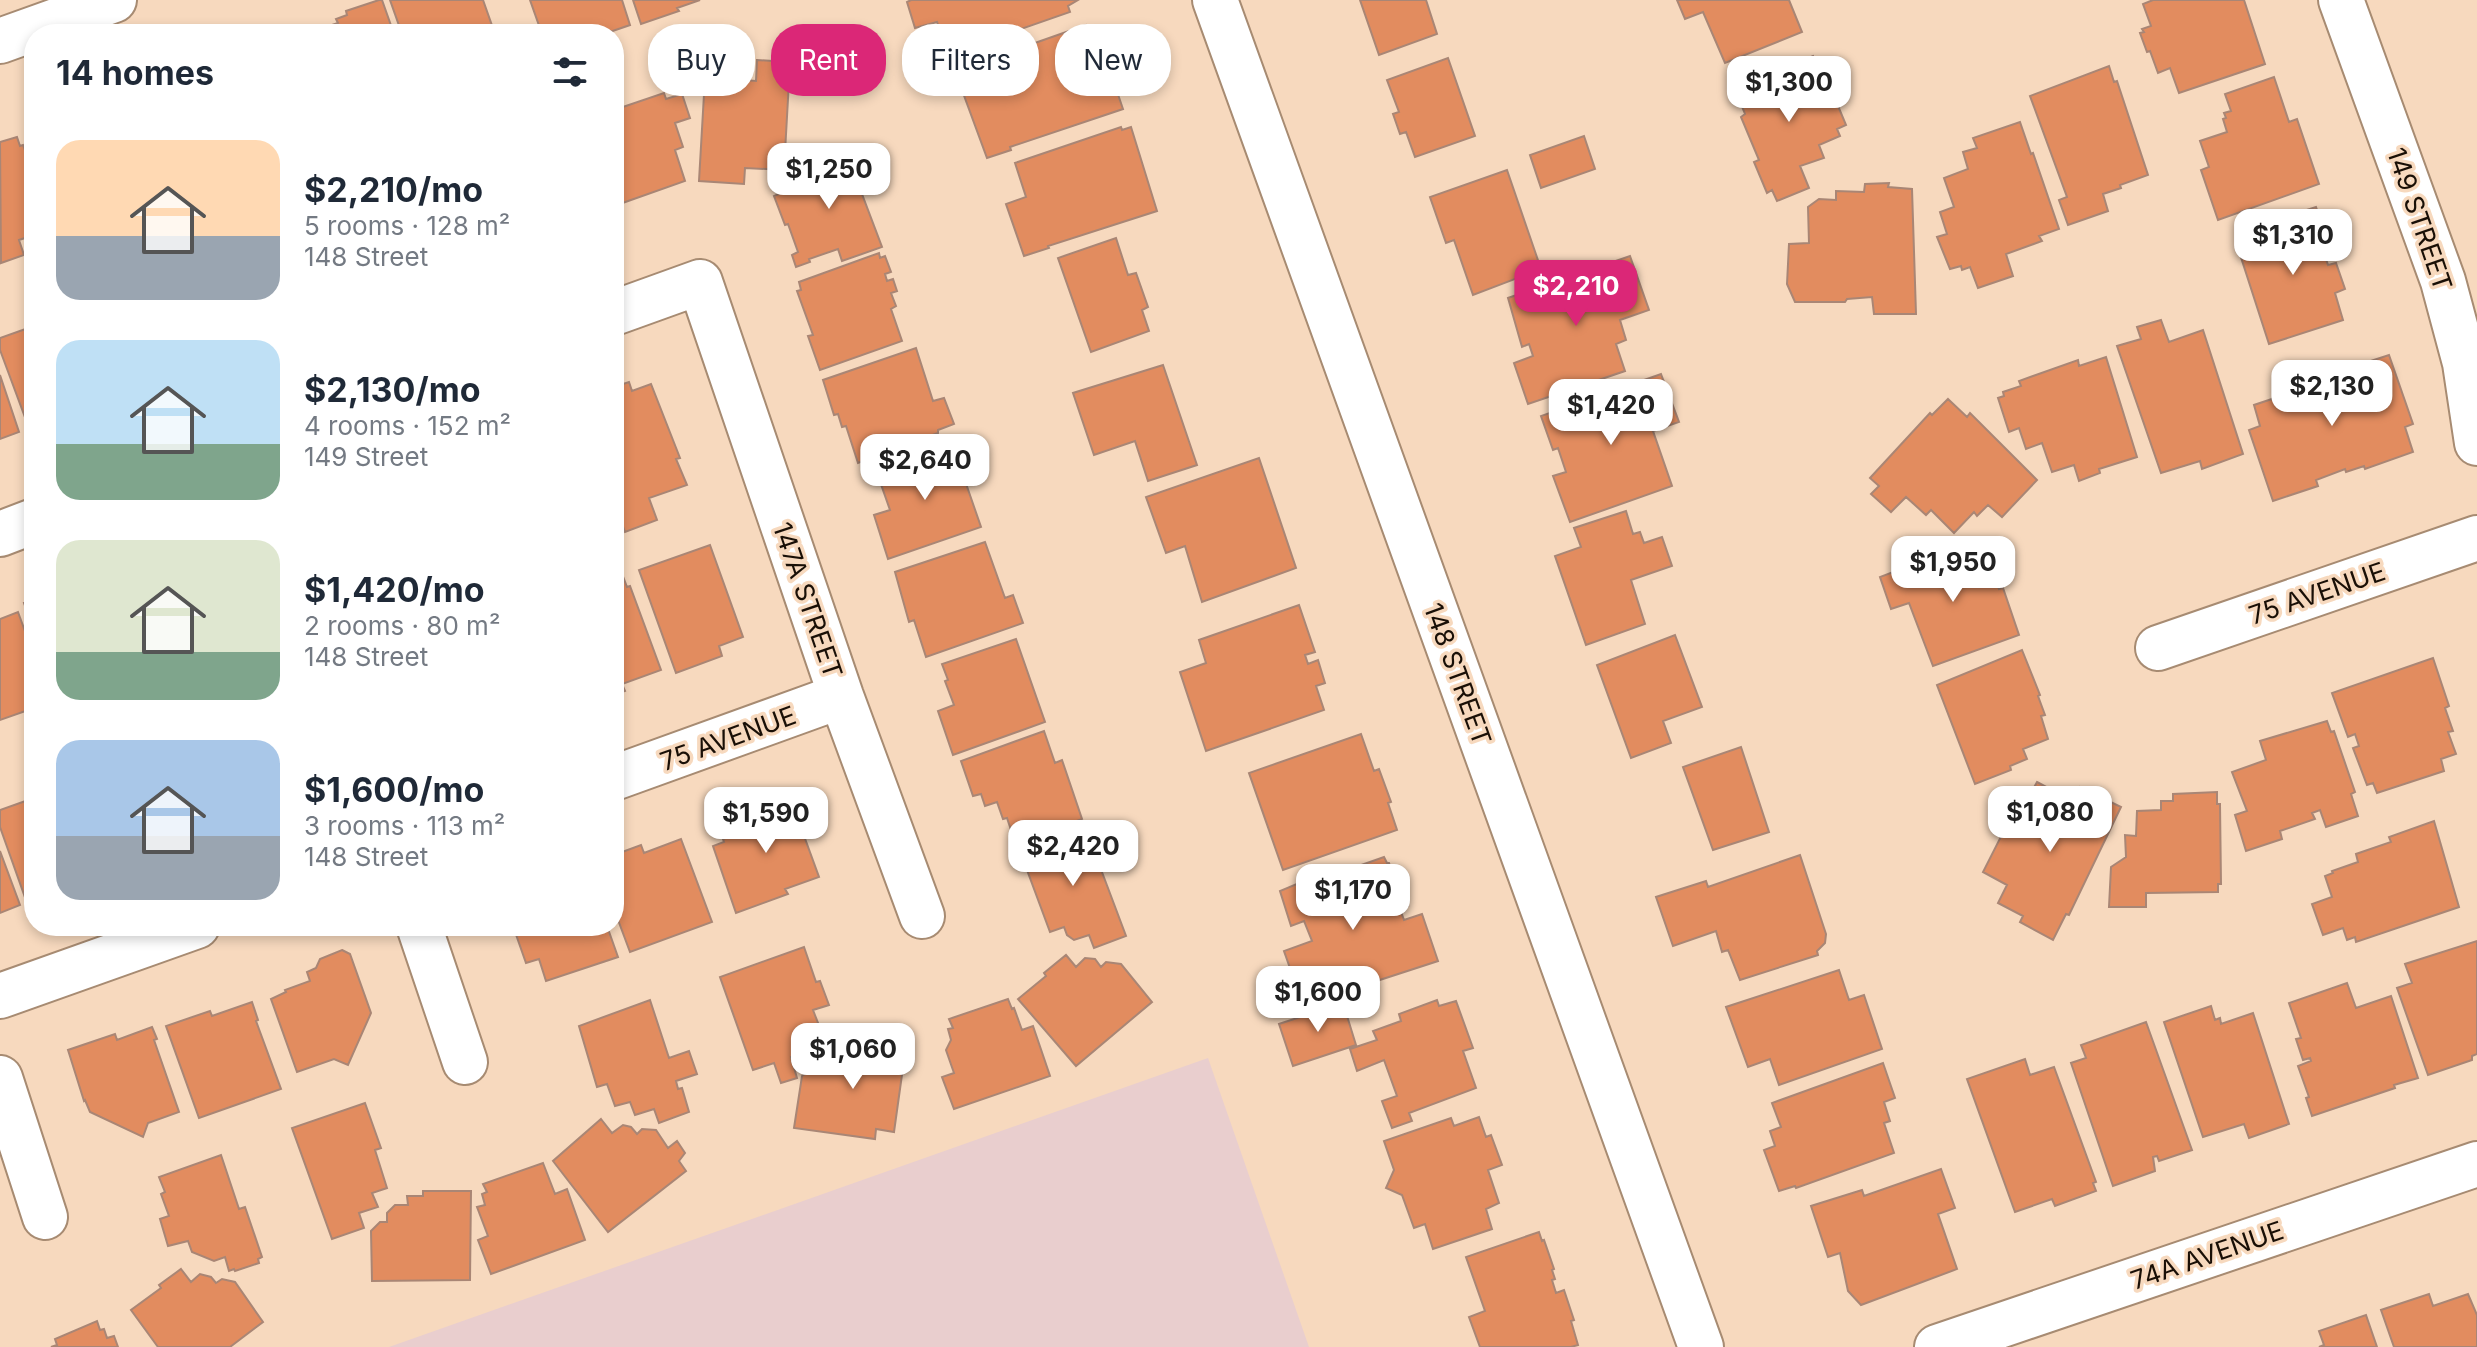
<!DOCTYPE html>
<html lang="en">
<head>
<meta charset="utf-8">
<style>
  :root { --surface:#fff; --page:#f2f2f3; --text:#1f2937; --muted:#747a83; --accent:#db2777 }
  body { margin:0; font-family:Inter,sans-serif; background:var(--page); color:var(--text); height:100vh; display:flex; flex-direction:column; font-size:30px; white-space:nowrap }
  * { box-sizing:border-box; margin:0 }
  p { font-size:26px; color:var(--muted) }
  .icon { flex:none; width:44px; height:44px; fill:none; stroke:currentColor; stroke-width:2; stroke-linecap:round; stroke-linejoin:round }
  .map { position:relative; flex:1; overflow:hidden }
  .details { position:absolute; left:24px; top:24px; width:600px; height:912px; display:flex; flex-direction:column; background:var(--surface); border-radius:32px; box-shadow:0 4px 12px #0003 }
  .details>* { flex:none }
  .top-card { position:absolute; left:648px; top:24px; width:760px; height:72px; display:flex; gap:16px }
  .price { position:absolute; translate:-50% -68px; padding:0 18px; border-radius:16px; background:#fff; color:#222; font-size:26px; line-height:52px; filter:drop-shadow(0 2px 4px #0008) }
  .price::after { content:''; position:absolute; left:50%; top:48px; width:24px; height:18px; margin-left:-12px; background:inherit; clip-path:polygon(0 0,100% 0,50% 100%) }
  .price.selected { background:var(--accent); color:#fff }
  ul { padding:0; list-style:none }
  li { display:flex; align-items:center; gap:24px; height:200px; padding:0 32px }
  li span { display:grid; place-items:center; flex:none; width:224px; height:160px; border-radius:24px; color:#555 }
  li>.icon { margin-inline-start:auto }
  span .icon { width:96px; height:96px; fill:#fffc; stroke-width:1 }
  li b { font-size:34px }
  h2 { display:flex; justify-content:space-between; align-items:center; height:96px; padding:0 32px; font-size:34px }
  .tag { padding:0 28px; border-radius:32px; background:var(--surface); box-shadow:0 4px 12px #0003; font-size:28px; line-height:72px }
  .tag.selected { background:var(--accent); color:#fff }
  .map>svg:first-child { display:block }
  .education { fill:#e9cece }
  .building { fill:#e28c5f; stroke:#a98675; stroke-width:2 }
  .lines { fill:none; stroke-linecap:round; stroke-linejoin:round }
  .minor-casing { stroke:#a78b72; stroke-width:48 }
  .minor { stroke:#fff; stroke-width:44 }
  .labels { text-anchor:middle; dominant-baseline:central; stroke-width:7; stroke-linejoin:round; paint-order:stroke }
  .street-label { font-size:26px; fill:#190f06; stroke:#f7d9be }
</style>
</head>
<body>
<div class="map">
<svg width="2477" height="1347" viewBox="0 0 2477 1347">
  <rect width="100%" height="100%" fill="#f7d9be"/>
  <path class="education" d="M 1208,1058 L 1309,1347 L 389,1347 Z"/>
  <path class="building" d="M 379,0 L 382,0 L 394,34 L 305,34 L 338,23 L 336,19 L 347,15 L 346,11 Z
    M 390,0 L 483,0 L 495,34 L 402,34 Z
    M 530,0 L 622,0 L 630,25 L 604,34 L 542,34 Z
    M 633,0 L 700,0 L 677,8 L 679,11 L 641,24 Z
    M 911,0 L 1078,0 L 1068,6 L 1070,12 L 949,54 L 937,22 L 915,28 L 907,2 Z
    M 1360,0 L 1426,0 L 1437,34 L 1379,55 Z
    M 1677,0 L 1789,0 L 1802,32 L 1725,63 L 1703,12 L 1685,19 Z
    M 2153,0 L 2244,0 L 2265,64 L 2179,93 L 2170,68 L 2158,73 L 2150,51 L 2147,52 L 2140,33 L 2144,32 L 2142,29 L 2151,26 L 2143,4 Z
    M 1086,25 L 1103,67 L 1108,65 L 1123,109 L 1010,147 L 1011,150 L 987,158 L 955,71 Z
    M 1813,56 L 1828,90 L 1831,89 L 1846,125 L 1837,129 L 1840,136 L 1819,145 L 1824,158 L 1800,166 L 1809,188 L 1777,201 L 1772,190 L 1767,193 L 1754,162 L 1759,160 L 1741,117 L 1745,114 L 1735,89 Z
    M 1448,58 L 1475,136 L 1415,157 L 1406,132 L 1400,134 L 1393,114 L 1399,112 L 1387,80 Z
    M 757,60 L 787,62 L 786,80 L 789,81 L 784,170 L 745,168 L 744,184 L 699,181 L 705,77 L 756,81 Z
    M 2109,66 L 2114,82 L 2117,81 L 2148,175 L 2120,185 L 2121,188 L 2103,194 L 2108,211 L 2068,225 L 2059,200 L 2067,197 L 2030,96 Z
    M 2274,77 L 2289,122 L 2297,119 L 2319,184 L 2218,220 L 2201,170 L 2209,167 L 2200,141 L 2227,132 L 2223,119 L 2226,118 L 2224,113 L 2231,111 L 2225,94 Z
    M 664,93 L 666,99 L 682,94 L 690,118 L 675,123 L 683,147 L 675,150 L 685,181 L 614,206 L 614,110 Z
    M 2020,122 L 2031,154 L 2033,153 L 2059,229 L 2039,236 L 2042,241 L 2006,254 L 2013,276 L 1978,288 L 1970,267 L 1962,270 L 1961,266 L 1950,269 L 1937,237 L 1947,234 L 1940,212 L 1954,207 L 1944,178 L 1968,169 L 1963,152 L 1977,148 L 1973,138 Z
    M 1121,127 L 1122,130 L 1131,127 L 1157,211 L 1048,246 L 1049,248 L 1024,256 L 1006,204 L 1026,197 L 1015,163 Z
    M 1584,136 L 1595,169 L 1541,188 L 1530,155 Z
    M 17,137 L 20,146 L 23,145 L 34,174 L 34,235 L 19,240 L 24,255 L 1,263 L 0,142 Z
    M 849,148 L 865,193 L 862,194 L 882,247 L 842,261 L 838,249 L 809,259 L 810,262 L 796,267 L 792,255 L 798,252 L 788,224 L 785,225 L 774,196 L 793,188 L 790,179 L 818,169 L 815,160 Z
    M 1507,170 L 1541,269 L 1473,295 L 1454,240 L 1446,243 L 1430,197 Z
    M 1889,183 L 1888,187 L 1912,189 L 1916,314 L 1874,314 L 1872,297 L 1847,299 L 1845,302 L 1795,302 L 1787,284 L 1789,244 L 1809,243 L 1808,207 L 1819,199 L 1836,200 L 1836,191 L 1864,192 L 1865,184 Z
    M 2316,207 L 2330,248 L 2323,250 L 2328,265 L 2336,263 L 2345,289 L 2335,293 L 2343,320 L 2269,344 L 2236,242 L 2278,228 L 2275,220 Z
    M 1116,238 L 1128,275 L 1136,273 L 1148,307 L 1142,310 L 1149,331 L 1091,352 L 1058,258 Z
    M 879,253 L 880,258 L 885,256 L 891,272 L 885,274 L 887,281 L 893,279 L 897,291 L 891,293 L 896,306 L 891,309 L 902,341 L 820,370 L 808,336 L 813,335 L 797,291 L 801,290 L 799,282 Z
    M 1630,256 L 1649,310 L 1620,320 L 1626,340 L 1616,344 L 1625,371 L 1528,404 L 1514,363 L 1533,356 L 1529,344 L 1522,347 L 1508,298 Z
    M 2161,320 L 2169,342 L 2203,330 L 2243,454 L 2202,469 L 2200,461 L 2161,473 L 2117,346 L 2141,339 L 2137,327 Z
    M 34,326 L 34,427 L 29,428 L 0,350 L 0,338 Z
    M 916,348 L 933,401 L 944,398 L 954,424 L 938,430 L 938,433 L 858,463 L 846,426 L 842,427 L 838,414 L 834,415 L 823,380 Z
    M 2389,355 L 2413,424 L 2405,427 L 2413,452 L 2365,469 L 2364,466 L 2346,472 L 2345,469 L 2316,480 L 2318,486 L 2273,501 L 2249,430 L 2260,426 L 2254,405 L 2314,385 L 2312,380 Z
    M 2106,357 L 2137,457 L 2099,469 L 2100,473 L 2079,481 L 2074,465 L 2052,472 L 2042,443 L 2026,449 L 2019,428 L 2009,432 L 1998,398 L 2004,396 L 2003,392 L 2021,386 L 2019,381 L 2078,360 L 2079,366 Z
    M 1163,365 L 1197,465 L 1148,481 L 1135,441 L 1094,455 L 1073,393 Z
    M 1661,374 L 1679,422 L 1653,431 L 1672,486 L 1570,522 L 1553,476 L 1566,472 L 1558,448 L 1553,450 L 1541,416 Z
    M 0,375 L 19,432 L 0,439 Z
    M 629,382 L 632,391 L 651,384 L 680,458 L 676,459 L 687,485 L 649,498 L 657,520 L 625,532 L 614,502 L 614,387 Z
    M 1948,399 L 1967,417 L 1970,413 L 2037,480 L 2002,517 L 1988,505 L 1977,516 L 1974,512 L 1954,533 L 1931,510 L 1926,515 L 1906,497 L 1891,512 L 1871,494 L 1879,486 L 1870,478 L 1930,413 L 1932,415 Z
    M 952,443 L 981,527 L 888,559 L 874,515 L 890,510 L 876,470 Z
    M 1259,458 L 1296,568 L 1202,602 L 1185,546 L 1166,553 L 1146,497 Z
    M 1626,511 L 1633,534 L 1640,532 L 1644,543 L 1662,537 L 1672,566 L 1631,580 L 1645,624 L 1586,645 L 1555,556 L 1581,547 L 1574,528 Z
    M 985,542 L 1005,598 L 1013,595 L 1023,623 L 926,657 L 914,620 L 909,622 L 895,572 Z
    M 710,545 L 743,637 L 719,646 L 722,656 L 676,673 L 639,570 Z
    M 1950,551 L 1953,560 L 1978,551 L 1980,557 L 1986,555 L 1999,589 L 2003,588 L 2019,635 L 1933,666 L 1909,603 L 1891,609 L 1880,577 L 1896,571 L 1895,568 L 1932,554 L 1933,557 Z
    M 621,571 L 627,587 L 630,586 L 661,670 L 622,684 L 625,691 L 614,695 L 614,574 Z
    M 34,600 L 34,632 L 24,603 Z
    M 1299,605 L 1315,652 L 1305,655 L 1308,664 L 1318,660 L 1325,683 L 1316,686 L 1324,710 L 1206,751 L 1180,672 L 1206,663 L 1199,640 Z
    M 18,612 L 34,656 L 34,708 L 0,720 L 0,619 Z
    M 1675,635 L 1702,707 L 1663,721 L 1671,743 L 1631,758 L 1597,665 Z
    M 1016,639 L 1045,722 L 953,755 L 938,711 L 954,705 L 945,681 L 948,680 L 942,664 Z
    M 2022,650 L 2040,695 L 2038,696 L 2045,715 L 2041,716 L 2048,739 L 2023,749 L 2027,759 L 2010,766 L 2011,770 L 1975,784 L 1937,685 Z
    M 2433,658 L 2449,706 L 2445,708 L 2453,731 L 2448,732 L 2456,754 L 2441,759 L 2444,771 L 2377,793 L 2373,783 L 2367,785 L 2353,748 L 2359,746 L 2355,734 L 2348,737 L 2332,693 Z
    M 2327,721 L 2331,732 L 2334,731 L 2355,792 L 2351,794 L 2358,816 L 2326,827 L 2320,810 L 2312,813 L 2315,819 L 2280,831 L 2282,839 L 2246,851 L 2235,815 L 2247,811 L 2232,772 L 2266,760 L 2260,741 Z
    M 1044,731 L 1055,763 L 1062,760 L 1082,819 L 1048,832 L 1045,825 L 1013,836 L 1007,818 L 1003,819 L 997,802 L 985,806 L 981,794 L 973,796 L 961,761 Z
    M 1361,734 L 1374,771 L 1379,769 L 1391,802 L 1388,803 L 1397,830 L 1283,870 L 1249,773 Z
    M 1741,747 L 1769,832 L 1713,850 L 1683,767 Z
    M 2037,782 L 2061,795 L 2065,788 L 2076,794 L 2080,787 L 2121,807 L 2069,915 L 2066,914 L 2053,940 L 2020,922 L 2023,916 L 1998,903 L 2007,885 L 1983,872 L 2019,801 L 2025,804 Z
    M 788,792 L 819,877 L 785,889 L 788,894 L 736,913 L 713,846 L 724,842 L 723,839 L 748,829 L 743,816 L 755,812 L 753,805 Z
    M 2217,792 L 2217,804 L 2220,804 L 2221,884 L 2218,884 L 2218,892 L 2146,893 L 2146,907 L 2109,907 L 2111,867 L 2126,857 L 2125,835 L 2136,836 L 2137,811 L 2161,810 L 2161,801 L 2173,801 L 2173,794 Z
    M 34,798 L 34,901 L 27,903 L 0,827 L 0,810 Z
    M 2434,821 L 2459,907 L 2356,942 L 2355,937 L 2347,940 L 2343,928 L 2323,935 L 2312,904 L 2332,897 L 2325,876 L 2333,873 L 2332,871 L 2358,862 L 2356,854 L 2391,842 L 2389,837 Z
    M 1085,827 L 1126,936 L 1094,948 L 1089,935 L 1074,940 L 1067,935 L 1064,927 L 1050,932 L 1020,851 Z
    M 681,839 L 712,922 L 630,952 L 614,909 L 614,855 L 641,845 L 644,853 Z
    M 0,851 L 20,905 L 0,913 Z
    M 1800,855 L 1826,934 L 1825,943 L 1817,951 L 1818,955 L 1740,980 L 1728,950 L 1722,952 L 1716,931 L 1673,946 L 1656,897 L 1706,881 L 1708,887 Z
    M 1384,857 L 1387,863 L 1389,863 L 1396,884 L 1400,883 L 1408,906 L 1400,909 L 1404,920 L 1422,914 L 1438,961 L 1303,1005 L 1284,951 L 1312,941 L 1304,921 L 1291,926 L 1280,891 L 1311,878 L 1313,882 Z
    M 513,926 L 607,926 L 618,957 L 546,981 L 539,959 L 526,963 Z
    M 2477,941 L 2477,1054 L 2472,1056 L 2472,1060 L 2428,1075 L 2397,988 L 2412,983 L 2405,964 Z
    M 804,947 L 816,982 L 820,981 L 829,1005 L 813,1010 L 818,1023 L 813,1032 L 804,1035 L 807,1044 L 801,1053 L 791,1057 L 797,1078 L 781,1083 L 774,1063 L 753,1070 L 720,977 Z
    M 342,950 L 350,954 L 371,1013 L 348,1065 L 334,1059 L 297,1072 L 271,999 L 286,992 L 285,990 L 310,981 L 307,972 L 316,968 L 320,959 Z
    M 1066,955 L 1076,967 L 1085,958 L 1095,959 L 1101,967 L 1106,962 L 1121,964 L 1152,1002 L 1076,1066 L 1018,999 L 1046,976 L 1044,973 Z
    M 1839,970 L 1849,1000 L 1864,995 L 1882,1049 L 1779,1085 L 1770,1059 L 1748,1067 L 1726,1007 Z
    M 2347,983 L 2356,1008 L 2391,996 L 2418,1078 L 2394,1085 L 2395,1088 L 2312,1116 L 2306,1098 L 2309,1097 L 2298,1066 L 2311,1061 L 2310,1058 L 2303,1060 L 2296,1039 L 2301,1038 L 2289,1003 Z
    M 1008,999 L 1012,1009 L 1014,1008 L 1022,1030 L 1033,1026 L 1050,1076 L 954,1109 L 942,1077 L 954,1073 L 946,1050 L 951,1040 L 948,1029 L 953,1028 L 949,1019 Z
    M 650,1000 L 669,1058 L 689,1051 L 697,1074 L 676,1081 L 678,1089 L 682,1088 L 689,1112 L 659,1123 L 654,1109 L 635,1115 L 630,1102 L 615,1106 L 607,1084 L 597,1087 L 579,1026 Z
    M 1437,1000 L 1439,1006 L 1456,1001 L 1473,1048 L 1463,1051 L 1476,1088 L 1409,1113 L 1412,1121 L 1392,1128 L 1382,1101 L 1397,1096 L 1384,1060 L 1357,1071 L 1350,1049 L 1377,1040 L 1373,1031 L 1401,1021 L 1399,1014 Z
    M 252,1002 L 258,1020 L 256,1021 L 281,1089 L 199,1118 L 166,1026 L 210,1011 L 212,1016 Z
    M 1343,1003 L 1356,1045 L 1293,1066 L 1279,1024 Z
    M 2211,1006 L 2215,1020 L 2220,1018 L 2221,1024 L 2253,1013 L 2289,1124 L 2249,1138 L 2244,1124 L 2203,1137 L 2164,1022 Z
    M 2146,1022 L 2192,1150 L 2159,1161 L 2157,1156 L 2153,1157 L 2155,1171 L 2113,1186 L 2071,1063 L 2086,1058 L 2081,1045 Z
    M 152,1027 L 157,1039 L 154,1040 L 179,1112 L 148,1123 L 143,1137 L 90,1112 L 85,1100 L 84,1101 L 68,1050 L 115,1034 L 117,1040 Z
    M 859,1039 L 906,1046 L 894,1132 L 876,1129 L 875,1139 L 794,1128 L 802,1076 L 811,1070 L 818,1070 L 819,1061 L 827,1055 L 840,1057 L 841,1045 L 857,1047 Z
    M 2025,1059 L 2030,1075 L 2054,1067 L 2096,1182 L 2093,1183 L 2096,1191 L 2055,1206 L 2052,1199 L 2015,1212 L 1967,1079 Z
    M 1883,1063 L 1895,1098 L 1884,1102 L 1890,1121 L 1884,1123 L 1894,1153 L 1796,1188 L 1795,1186 L 1779,1191 L 1764,1150 L 1775,1146 L 1770,1131 L 1781,1127 L 1772,1103 Z
    M 365,1103 L 381,1148 L 375,1150 L 387,1188 L 372,1193 L 378,1207 L 359,1213 L 364,1228 L 332,1239 L 292,1128 Z
    M 1479,1117 L 1486,1137 L 1491,1135 L 1502,1165 L 1488,1170 L 1499,1203 L 1486,1209 L 1492,1229 L 1433,1249 L 1425,1224 L 1414,1228 L 1402,1195 L 1386,1188 L 1394,1170 L 1384,1141 L 1451,1118 L 1454,1126 Z
    M 601,1119 L 612,1133 L 623,1125 L 631,1127 L 637,1134 L 642,1129 L 656,1130 L 668,1148 L 677,1141 L 685,1153 L 679,1161 L 686,1171 L 608,1232 L 553,1161 Z
    M 221,1155 L 239,1209 L 245,1207 L 262,1257 L 258,1259 L 259,1263 L 235,1271 L 234,1269 L 229,1271 L 225,1257 L 214,1261 L 192,1252 L 188,1241 L 168,1246 L 160,1219 L 169,1216 L 161,1194 L 165,1192 L 159,1177 Z
    M 543,1163 L 555,1194 L 567,1189 L 585,1240 L 491,1274 L 478,1240 L 488,1236 L 477,1207 L 485,1205 L 482,1194 L 487,1192 L 483,1184 Z
    M 1941,1169 L 1955,1208 L 1938,1214 L 1957,1269 L 1861,1305 L 1848,1291 L 1840,1253 L 1828,1257 L 1811,1206 L 1862,1190 L 1864,1196 Z
    M 423,1191 L 471,1191 L 470,1280 L 372,1281 L 371,1231 L 380,1222 L 387,1222 L 387,1213 L 395,1205 L 408,1205 L 407,1196 L 423,1196 Z
    M 1539,1232 L 1542,1241 L 1544,1240 L 1554,1269 L 1552,1270 L 1555,1279 L 1552,1280 L 1556,1293 L 1564,1290 L 1574,1320 L 1571,1321 L 1578,1345 L 1571,1347 L 1480,1347 L 1469,1317 L 1485,1311 L 1466,1257 Z
    M 181,1269 L 191,1282 L 200,1274 L 211,1277 L 216,1283 L 222,1279 L 235,1282 L 263,1322 L 230,1347 L 158,1347 L 131,1310 L 161,1288 L 159,1285 Z
    M 2429,1294 L 2433,1306 L 2468,1294 L 2477,1315 L 2477,1347 L 2394,1347 L 2381,1310 Z
    M 2366,1315 L 2377,1347 L 2319,1347 L 2324,1345 L 2319,1331 Z
    M 97,1321 L 100,1330 L 104,1329 L 107,1338 L 114,1336 L 118,1347 L 51,1347 L 57,1345 L 55,1339 Z"/>
  <g class="lines">
    <g class="minor-casing">
      <path id="minor" d="M 1215,0 L 1701,1347
        M 2341,0 L 2443,281 L 2465,363 L 2477,443
        M 0,41 L 114,0
        M 614,313 L 700,282 L 841,696 L 922,916
        M 0,534 L 34,521
        M 2158,648 L 2477,538
        M 614,778 L 841,696
        M 419,926 L 465,1062
        M 0,996 L 197,926
        M 0,1078 L 45,1217
        M 1937,1347 L 2477,1164"/>
    </g>
    <use href="#minor" class="minor"/>
  </g>
  <g class="labels">
    <g class="street-label">
      <text transform="translate(2420 219) rotate(71)">149 STREET</text>
      <text transform="translate(2317 593) rotate(-19)">75 AVENUE</text>
      <text transform="translate(808 600) rotate(71)">147A STREET</text>
      <text transform="translate(1458 674) rotate(70)">148 STREET</text>
      <text transform="translate(728 738) rotate(-20)">75 AVENUE</text>
      <text transform="translate(2207 1255) rotate(-19)">74A AVENUE</text>
    </g>
  </g>
</svg>
<b class="price" style="left:1789px;top:124px">$1,300</b>
<b class="price" style="left:829px;top:211px">$1,250</b>
<b class="price" style="left:2293px;top:277px">$1,310</b>
<b class="price selected" style="left:1576px;top:328px">$2,210</b>
<b class="price" style="left:2332px;top:428px">$2,130</b>
<b class="price" style="left:1611px;top:447px">$1,420</b>
<b class="price" style="left:925px;top:502px">$2,640</b>
<b class="price" style="left:1953px;top:604px">$1,950</b>
<b class="price" style="left:2050px;top:854px">$1,080</b>
<b class="price" style="left:766px;top:855px">$1,590</b>
<b class="price" style="left:1073px;top:888px">$2,420</b>
<b class="price" style="left:1353px;top:932px">$1,170</b>
<b class="price" style="left:1318px;top:1034px">$1,600</b>
<b class="price" style="left:853px;top:1091px">$1,060</b>
<div class="top-card">
<a class="tag">Buy</a>
<a class="tag selected">Rent</a>
<a class="tag">Filters</a>
<a class="tag">New</a>
</div>
<section class="details">
<h2>14 homes<svg class="icon" aria-label="filters" viewBox="0 0 24 24"><path d="M4 7h16M4 17h16"/><circle cx="9" cy="7" r="2"/><circle cx="15" cy="17" r="2"/></svg></h2>
<ul>
<li><span style="background:linear-gradient(#ffd9b3 60%,#9aa5b1 0)"><svg class="icon" aria-label="home" viewBox="0 0 24 24"><path d="M3 11l9-7 9 7M6 9v11h12V9"/></svg></span><div><b>$2,210/mo</b><p>5 rooms · 128 m²</p><p>148 Street</p></div></li>
<li><span style="background:linear-gradient(#bfe0f5 65%,#7fa58c 0)"><svg class="icon" aria-label="home" viewBox="0 0 24 24"><path d="M3 11l9-7 9 7M6 9v11h12V9"/></svg></span><div><b>$2,130/mo</b><p>4 rooms · 152 m²</p><p>149 Street</p></div></li>
<li><span style="background:linear-gradient(#dfe7d0 70%,#7fa58c 0)"><svg class="icon" aria-label="home" viewBox="0 0 24 24"><path d="M3 11l9-7 9 7M6 9v11h12V9"/></svg></span><div><b>$1,420/mo</b><p>2 rooms · 80 m²</p><p>148 Street</p></div></li>
<li><span style="background:linear-gradient(#a9c7e8 60%,#9aa5b1 0)"><svg class="icon" aria-label="home" viewBox="0 0 24 24"><path d="M3 11l9-7 9 7M6 9v11h12V9"/></svg></span><div><b>$1,600/mo</b><p>3 rooms · 113 m²</p><p>148 Street</p></div></li>
</ul>
</section>
</div>
</body>
</html>
